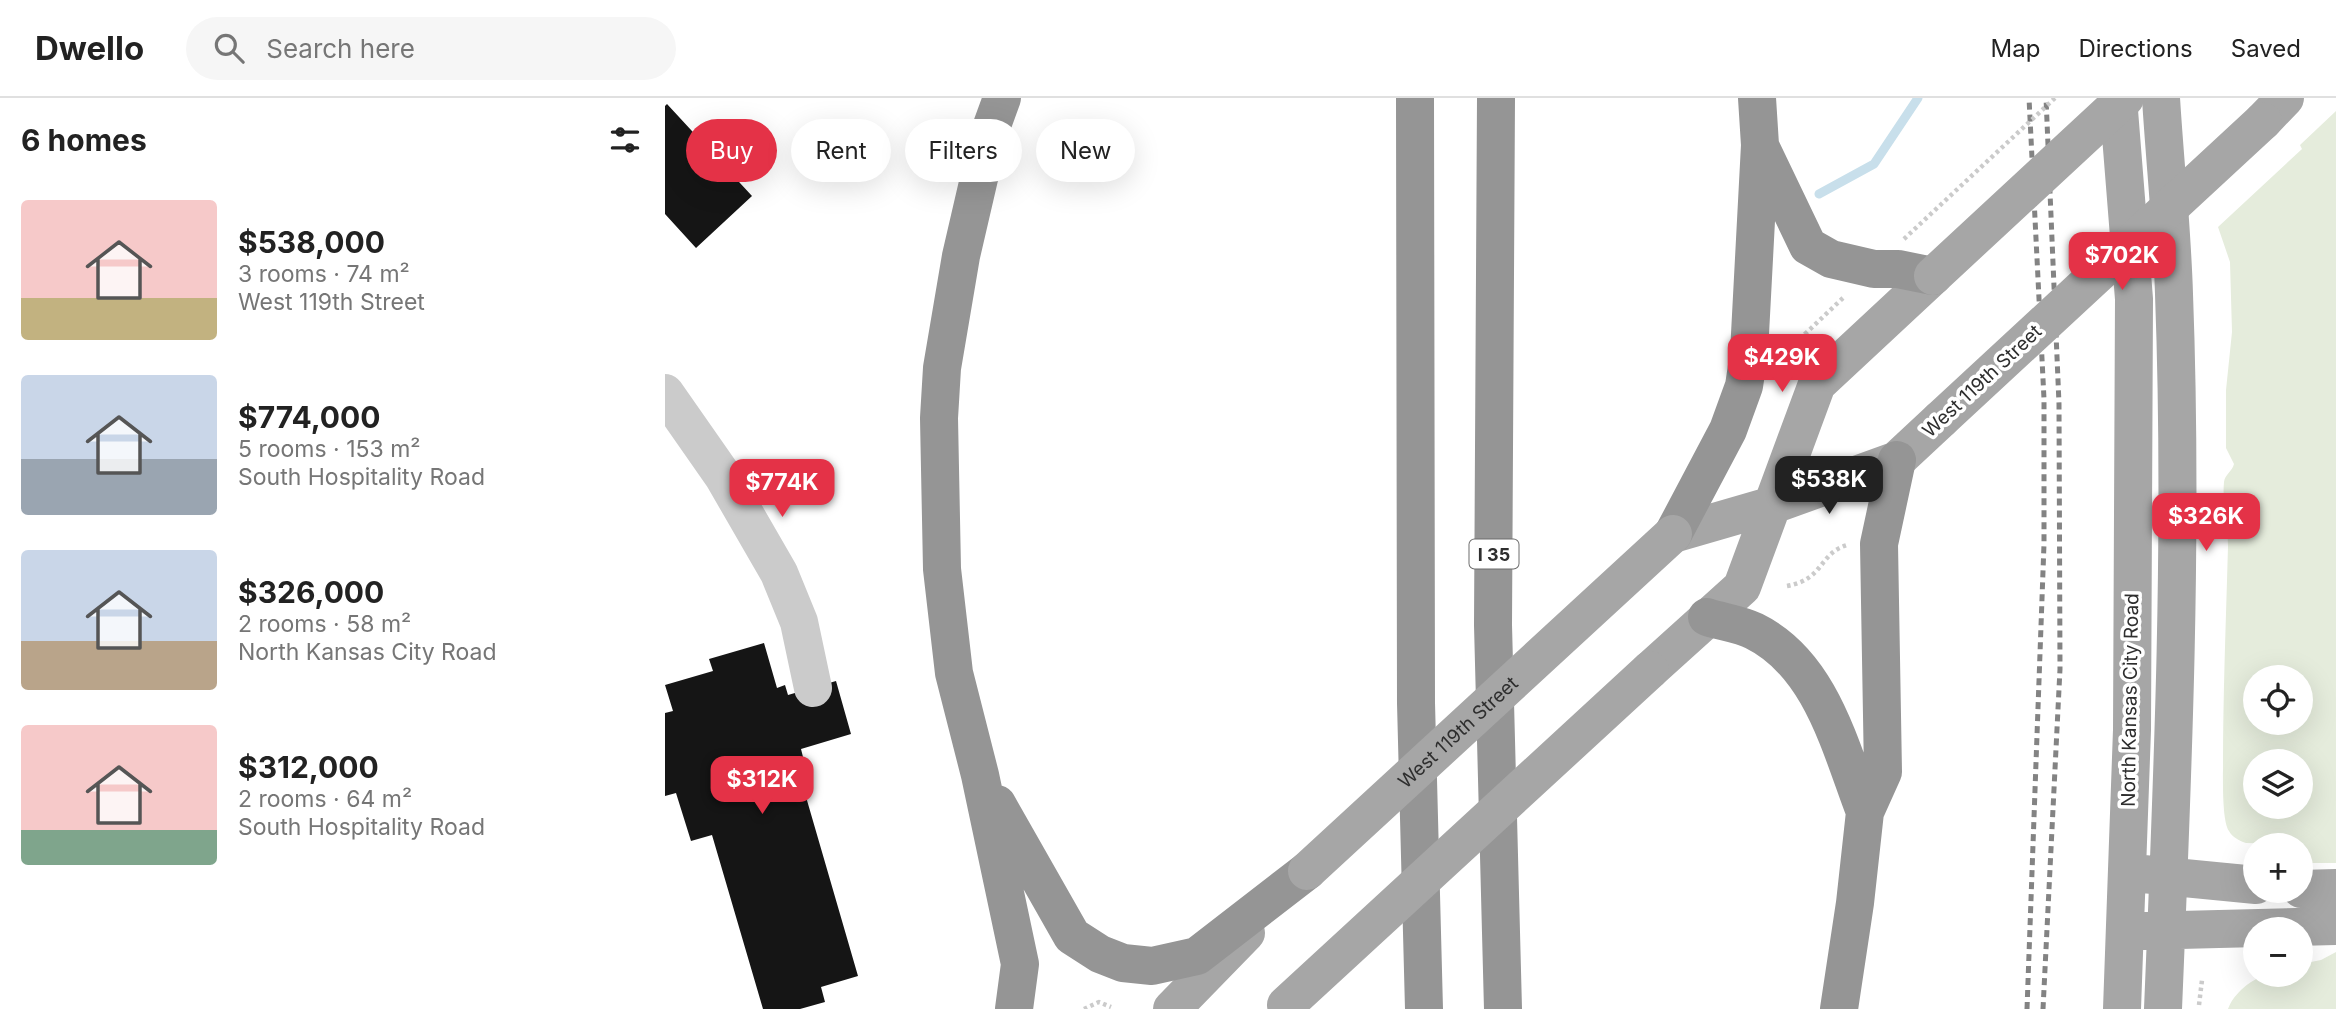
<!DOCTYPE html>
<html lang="en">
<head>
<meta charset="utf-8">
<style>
  :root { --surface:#fff; --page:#f6f6f6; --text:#222; --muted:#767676; --line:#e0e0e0; --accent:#e43247 }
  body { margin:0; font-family:Inter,sans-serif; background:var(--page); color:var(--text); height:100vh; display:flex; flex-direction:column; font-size:26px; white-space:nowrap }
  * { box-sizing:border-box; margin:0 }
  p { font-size:23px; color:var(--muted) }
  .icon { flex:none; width:38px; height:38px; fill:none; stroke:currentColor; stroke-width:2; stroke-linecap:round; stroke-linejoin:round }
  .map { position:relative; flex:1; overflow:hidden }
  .panel { display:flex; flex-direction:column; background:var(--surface); width:665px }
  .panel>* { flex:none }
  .banner { position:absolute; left:21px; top:21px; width:665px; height:63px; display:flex; gap:14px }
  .controls { position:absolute; left:1578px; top:567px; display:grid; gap:14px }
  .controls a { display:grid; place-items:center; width:70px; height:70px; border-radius:50%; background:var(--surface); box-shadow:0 7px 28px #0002; font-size:35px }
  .price { position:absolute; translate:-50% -60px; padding:0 16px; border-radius:14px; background:var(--accent); color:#fff; font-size:23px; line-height:46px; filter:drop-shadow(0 2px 4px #0008) }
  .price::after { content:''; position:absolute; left:50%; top:42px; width:21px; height:16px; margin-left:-10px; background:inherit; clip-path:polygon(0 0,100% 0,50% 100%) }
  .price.selected { background:#222; color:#fff }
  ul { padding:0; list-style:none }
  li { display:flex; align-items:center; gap:21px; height:175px; padding:0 21px }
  li span { display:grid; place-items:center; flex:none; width:196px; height:140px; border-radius:7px; color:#555 }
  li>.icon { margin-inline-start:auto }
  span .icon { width:84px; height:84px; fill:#fffc; stroke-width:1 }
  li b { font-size:30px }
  h2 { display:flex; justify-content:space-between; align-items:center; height:84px; padding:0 21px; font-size:30px }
  .chip { padding:0 24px; border-radius:32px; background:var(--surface); box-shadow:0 7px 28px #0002; font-size:24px; line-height:63px }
  .chip.selected { background:var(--accent); color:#fff }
  header { display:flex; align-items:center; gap:42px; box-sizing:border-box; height:98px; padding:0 35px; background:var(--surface); border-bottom:2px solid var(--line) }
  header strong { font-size:33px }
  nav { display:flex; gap:38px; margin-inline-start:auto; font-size:24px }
  .search { width:490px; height:63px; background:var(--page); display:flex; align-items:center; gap:18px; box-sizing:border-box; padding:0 24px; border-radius:38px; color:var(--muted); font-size:26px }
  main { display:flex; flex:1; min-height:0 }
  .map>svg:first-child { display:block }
  .green { fill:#e5ecdc; fill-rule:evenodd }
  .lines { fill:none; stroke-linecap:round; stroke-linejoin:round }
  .stream { stroke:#c8dfeb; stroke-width:9 }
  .building { fill:#151515 }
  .path { stroke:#cbcbcb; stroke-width:4.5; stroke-dasharray:3.5 3.5; stroke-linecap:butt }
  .minor { stroke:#cbcbcb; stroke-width:38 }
  .major { stroke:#a6a6a6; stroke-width:38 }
  .highway { stroke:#959595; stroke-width:38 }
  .rail { stroke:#838383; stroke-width:5; stroke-dasharray:7 5; stroke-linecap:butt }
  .path-bridge { stroke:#cbcbcb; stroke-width:4.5; stroke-dasharray:3.5 3.5; stroke-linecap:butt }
  .major-bridge { stroke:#a6a6a6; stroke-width:38 }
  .labels { text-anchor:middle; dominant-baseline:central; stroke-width:7; stroke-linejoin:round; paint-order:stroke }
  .shield { fill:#fff; stroke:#6d6d6d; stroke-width:2 }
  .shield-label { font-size:18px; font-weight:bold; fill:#2e2e2e }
  .street-label { font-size:19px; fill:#2e2e2e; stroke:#fff }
</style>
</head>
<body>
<header>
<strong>Dwello</strong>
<div class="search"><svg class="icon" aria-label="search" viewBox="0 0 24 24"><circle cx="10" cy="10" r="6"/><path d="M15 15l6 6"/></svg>Search here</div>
<nav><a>Map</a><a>Directions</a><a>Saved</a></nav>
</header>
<main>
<section class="panel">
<h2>6 homes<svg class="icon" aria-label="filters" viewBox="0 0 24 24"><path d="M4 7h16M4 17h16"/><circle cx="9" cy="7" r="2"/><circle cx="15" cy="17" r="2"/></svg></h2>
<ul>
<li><span style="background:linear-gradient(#f6c9c9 70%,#c2b280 0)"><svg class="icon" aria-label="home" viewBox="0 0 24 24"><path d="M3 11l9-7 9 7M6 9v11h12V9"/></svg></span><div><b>$538,000</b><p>3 rooms · 74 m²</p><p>West 119th Street</p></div></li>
<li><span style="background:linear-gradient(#c9d6e8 60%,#9aa5b1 0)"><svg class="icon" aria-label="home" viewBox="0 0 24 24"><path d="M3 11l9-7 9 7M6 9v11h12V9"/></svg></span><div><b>$774,000</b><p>5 rooms · 153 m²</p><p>South Hospitality Road</p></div></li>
<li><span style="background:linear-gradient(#c9d6e8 65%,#b9a48a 0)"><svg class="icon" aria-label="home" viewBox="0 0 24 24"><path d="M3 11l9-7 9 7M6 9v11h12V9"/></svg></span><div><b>$326,000</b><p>2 rooms · 58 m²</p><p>North Kansas City Road</p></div></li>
<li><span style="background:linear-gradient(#f6c9c9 75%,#7fa58c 0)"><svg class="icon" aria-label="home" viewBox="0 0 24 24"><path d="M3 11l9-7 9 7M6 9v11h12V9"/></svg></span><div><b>$312,000</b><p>2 rooms · 64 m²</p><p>South Hospitality Road</p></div></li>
</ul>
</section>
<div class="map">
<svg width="1671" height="911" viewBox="0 0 1671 911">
  <rect width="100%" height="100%" fill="#fff"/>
  <path class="green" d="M 1671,13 L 1671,765 L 1636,765 L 1636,747 L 1581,745 C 1575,743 1567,739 1564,733 C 1557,723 1558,682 1558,669 C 1558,595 1561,522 1563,448 C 1563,427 1557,405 1559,384 C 1560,376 1567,374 1569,366 L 1561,350 L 1561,292 L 1567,234 L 1565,164 L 1553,129 L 1637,51 L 1635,47 ZM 1591,579 L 1636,579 L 1636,625 L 1591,625 ZM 1591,663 L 1636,663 L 1636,709 L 1591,709 Z
    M 1671,854 L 1671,911 L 1563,911 C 1566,903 1570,898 1576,892 C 1596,873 1610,877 1636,877 L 1636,866 L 1656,862 Z"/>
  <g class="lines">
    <path class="stream" d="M 1154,96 L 1209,66 L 1253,0"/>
  </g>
  <path class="building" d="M 2,6 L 87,98 L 31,150 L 0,116 L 0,8 Z
    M 99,545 L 112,590 L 120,587 L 123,597 L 171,583 L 186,636 L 136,651 L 138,659 L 130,661 L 193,878 L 156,889 L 160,904 L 135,911 L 98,911 L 47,737 L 26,743 L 11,695 L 0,698 L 0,615 L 8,613 L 0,587 L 48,573 L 44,561 Z"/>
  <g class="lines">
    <path class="path" d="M 1118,272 L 1140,236 L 1179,199
      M 1122,488 C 1160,481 1153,456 1182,447
      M 1534,907 L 1537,882
      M 419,911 L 434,904 L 446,909"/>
    <path class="minor" d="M 0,295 L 58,378 L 114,475 L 134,524 L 148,590"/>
    <path class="major" d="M 1453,0 L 1469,201 L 1467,632 L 1457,911
      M 1496,0 C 1500,65 1507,130 1509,196 C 1518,434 1508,673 1498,911
      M 1598,23 L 1620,0
      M 1008,436 L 1108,407 L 1232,362 L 1276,321
      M 985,572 L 1077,489 L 1152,286 L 1268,178
      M 1478,776 L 1591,787
      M 1636,791 L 1671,790
      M 1475,833 L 1671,828
      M 507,911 L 581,835"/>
    <path class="highway" d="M 337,0 L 325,33 L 296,158 L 277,270 L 274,320 L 277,471 L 289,575 L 315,677 L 355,866 L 349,911
      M 750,0 L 751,605 L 759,911
      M 831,0 L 828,527 L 838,911
      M 1096,50 L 1143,148 L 1166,161 L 1209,171 L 1233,171 L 1268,178
      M 1008,436 L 1063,332 L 1079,288 L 1084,255 L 1095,47 L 1092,0
      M 1042,519 C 1057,524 1075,526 1089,533 C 1156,566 1175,649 1200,714
      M 332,706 L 407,838 L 435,856 L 458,865 L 487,868 L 532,858 L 642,773
      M 1174,911 L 1190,805 L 1200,714 L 1218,674 L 1214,446 L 1232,362"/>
    <path class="rail" d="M 1362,911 L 1379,446 L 1379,301 L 1364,0
      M 1378,911 L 1395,571 L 1394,306 L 1381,0"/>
    <path class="path-bridge" d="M 1239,141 L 1390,0"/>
    <g class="major-bridge">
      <path d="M 1268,178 L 1460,0"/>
      <path d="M 1276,321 L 1598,23"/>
      <path id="s1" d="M 642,773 L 1008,436"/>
      <path d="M 621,907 L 985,572"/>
    </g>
  </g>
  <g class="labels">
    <rect class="shield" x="804.5" y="441.5" width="49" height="29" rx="5"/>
    <g class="shield-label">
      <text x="829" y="456">I 35</text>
    </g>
    <g class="street-label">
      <text transform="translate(1317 283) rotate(-43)">West 119th Street</text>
      <text transform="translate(1465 602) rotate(-89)">North Kansas City Road</text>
      <text stroke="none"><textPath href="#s1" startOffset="205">West 119th Street</textPath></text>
    </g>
  </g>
</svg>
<div class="controls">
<a><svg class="icon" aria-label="locate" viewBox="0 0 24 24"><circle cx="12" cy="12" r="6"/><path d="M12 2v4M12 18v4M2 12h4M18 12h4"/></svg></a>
<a><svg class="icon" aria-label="layers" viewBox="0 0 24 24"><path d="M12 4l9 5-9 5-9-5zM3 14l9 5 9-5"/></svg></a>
<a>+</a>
<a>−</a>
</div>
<b class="price" style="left:1457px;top:194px">$702K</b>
<b class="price" style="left:1117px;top:296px">$429K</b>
<b class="price selected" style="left:1164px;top:418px">$538K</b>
<b class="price" style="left:117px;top:421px">$774K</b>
<b class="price" style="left:1541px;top:455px">$326K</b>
<b class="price" style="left:97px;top:718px">$312K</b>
<div class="banner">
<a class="chip selected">Buy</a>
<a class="chip">Rent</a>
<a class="chip">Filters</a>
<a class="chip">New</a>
</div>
</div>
</main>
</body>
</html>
